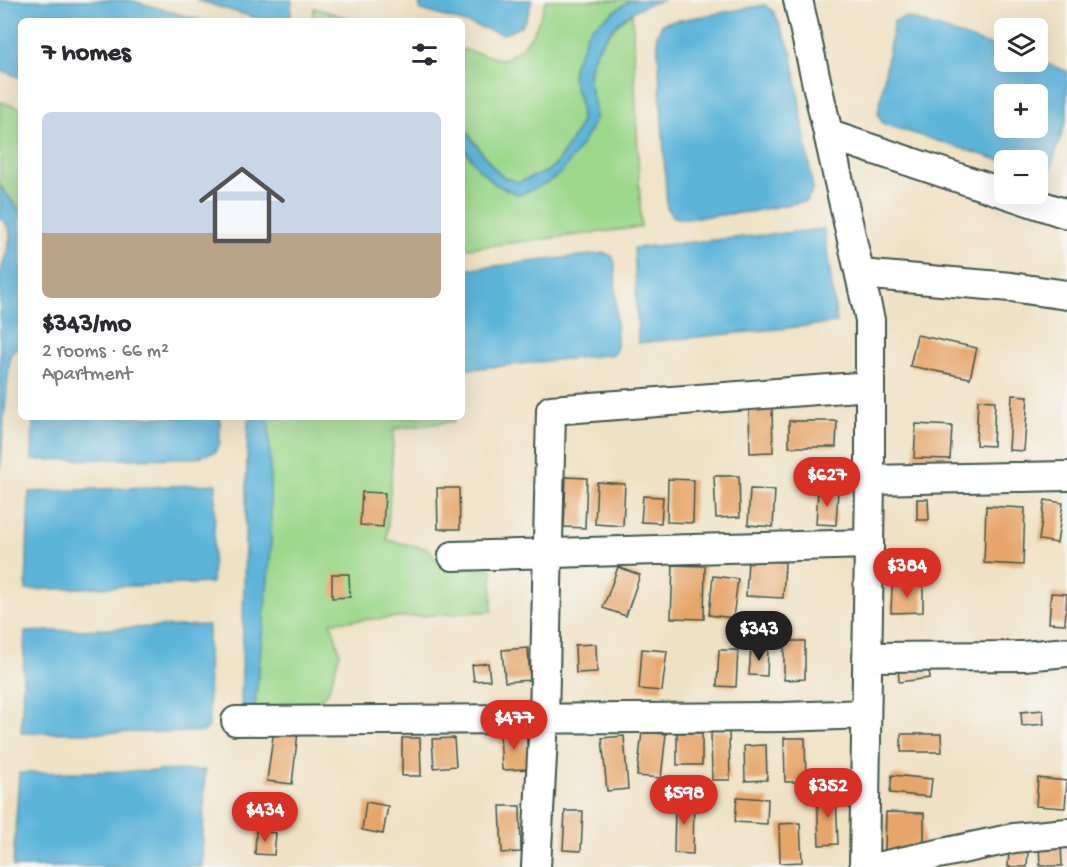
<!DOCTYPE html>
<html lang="en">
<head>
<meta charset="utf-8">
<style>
  :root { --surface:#fff; --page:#f7f7f7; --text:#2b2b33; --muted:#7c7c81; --line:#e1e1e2; --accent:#d93025 }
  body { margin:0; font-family:"Gochi Hand",sans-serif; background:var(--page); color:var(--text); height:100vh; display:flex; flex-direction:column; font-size:22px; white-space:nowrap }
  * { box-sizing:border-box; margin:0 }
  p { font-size:20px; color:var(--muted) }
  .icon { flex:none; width:33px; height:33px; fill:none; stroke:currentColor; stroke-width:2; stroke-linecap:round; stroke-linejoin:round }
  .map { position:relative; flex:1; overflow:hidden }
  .side { position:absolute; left:18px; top:18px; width:447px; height:402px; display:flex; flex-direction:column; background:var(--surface); border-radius:9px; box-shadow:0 6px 24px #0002 }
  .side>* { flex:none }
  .fabs { position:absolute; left:994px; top:18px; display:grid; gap:12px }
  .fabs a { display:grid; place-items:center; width:54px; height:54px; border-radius:9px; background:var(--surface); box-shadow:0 6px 24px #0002; font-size:30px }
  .price { position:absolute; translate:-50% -51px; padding:0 14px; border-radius:21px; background:var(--accent); color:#fff; font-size:20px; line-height:39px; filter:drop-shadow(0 2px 3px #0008) }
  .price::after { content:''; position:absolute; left:50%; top:36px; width:18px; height:14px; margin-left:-9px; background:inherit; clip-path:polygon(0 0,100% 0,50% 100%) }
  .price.on { background:#222; color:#fff }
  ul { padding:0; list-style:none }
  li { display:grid; align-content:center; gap:12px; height:318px; padding:0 24px }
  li+li { border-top:2px solid var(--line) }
  li span { display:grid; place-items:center; height:186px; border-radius:9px; color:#555 }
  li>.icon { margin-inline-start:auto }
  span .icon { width:108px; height:108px; fill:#fffc; stroke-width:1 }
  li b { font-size:26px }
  h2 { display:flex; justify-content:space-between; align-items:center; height:72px; padding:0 24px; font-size:26px }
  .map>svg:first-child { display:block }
  .green { fill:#9cd78b; stroke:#5e8a60; stroke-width:1.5 }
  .water { fill:#5cb4d9; stroke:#3e7886; stroke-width:1.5; fill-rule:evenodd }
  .building { fill:#e6a569 }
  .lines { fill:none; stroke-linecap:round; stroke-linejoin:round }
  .minor-casing { stroke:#3e5649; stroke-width:32 }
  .minor { stroke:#fff; stroke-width:28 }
</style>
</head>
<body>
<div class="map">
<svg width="1067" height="867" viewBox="0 0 1067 867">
  <rect width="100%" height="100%" fill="#f6f6f2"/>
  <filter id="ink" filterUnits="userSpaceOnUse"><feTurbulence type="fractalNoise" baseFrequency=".0167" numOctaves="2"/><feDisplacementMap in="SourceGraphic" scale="12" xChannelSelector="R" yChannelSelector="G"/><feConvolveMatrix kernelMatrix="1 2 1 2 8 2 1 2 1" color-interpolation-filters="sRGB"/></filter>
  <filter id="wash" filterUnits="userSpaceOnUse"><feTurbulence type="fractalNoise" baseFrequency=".008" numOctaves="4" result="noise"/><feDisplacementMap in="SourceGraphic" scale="24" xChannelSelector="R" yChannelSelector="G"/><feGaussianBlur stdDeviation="1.35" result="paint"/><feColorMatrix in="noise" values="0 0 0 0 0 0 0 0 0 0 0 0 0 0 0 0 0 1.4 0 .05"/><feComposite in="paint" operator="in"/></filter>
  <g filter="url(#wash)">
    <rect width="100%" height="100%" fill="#efe1c3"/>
    <path class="green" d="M 546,0 L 630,0 L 591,28 L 586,35 L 583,46 L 574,64 L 572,77 L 580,103 L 581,121 L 576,133 L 556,164 L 546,172 L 519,182 L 503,177 L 492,166 L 462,125 L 462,49 L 503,60 C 531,46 537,28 546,0 Z
      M 314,8 L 360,21 L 312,21 Z
      M 632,11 L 641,227 L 462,249 L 462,145 C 475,165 487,179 507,191 L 543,184 L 595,106 C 593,98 590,90 589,82 C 587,51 612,30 632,11 Z
      M 0,102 L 21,108 L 21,212 L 0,186 Z
      M 269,417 L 455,417 L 455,421 L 394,429 L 387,540 L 429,549 L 439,564 L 492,569 L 492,611 L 331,622 L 340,653 L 328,692 L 312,708 L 255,707 L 271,548 Z"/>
    <path class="water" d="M 0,0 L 130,0 L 203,21 L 21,21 L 21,78 L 0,70 Z
      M 196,0 L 292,0 L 290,21 L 266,21 Z
      M 418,0 L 532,0 C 526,22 526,27 503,34 L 421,10 Z
      M 630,0 L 664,0 C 654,3 643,5 634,11 C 612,24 587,55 589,82 C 590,94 598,107 595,119 C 591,132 569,164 560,173 C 549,184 532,189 519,195 L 495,184 L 478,168 L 462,145 L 462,125 L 492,166 L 503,177 L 519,182 L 546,172 L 556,164 L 576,133 L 581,121 L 580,103 L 572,77 L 574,64 L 583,46 L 586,35 L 591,28 Z
      M 765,5 L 774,12 L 792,54 L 813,189 L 806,201 L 750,212 L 680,219 L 672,216 L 667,208 L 657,34 L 663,23 Z
      M 906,17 L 1005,50 L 1005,62 L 1038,61 L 1067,71 L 1067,117 L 1050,170 L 1038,173 L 1038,160 L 1005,160 L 1005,162 L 883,124 L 878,114 L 894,21 ZM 1005,94 L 1038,94 L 1038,128 L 1005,128 Z
      M 0,186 L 21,212 L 21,345 L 17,347 L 10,355 L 0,469 C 0,405 0,341 0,277 C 1,257 22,234 0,218 Z
      M 824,229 L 837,323 L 638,343 L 634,248 Z
      M 605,253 L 612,256 L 615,263 L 617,346 L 614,354 L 462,370 L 462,270 Z
      M 33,417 L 220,417 L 220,443 L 215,452 L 195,458 L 32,460 Z
      M 248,417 L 269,417 L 271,548 L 255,707 L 241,706 Z
      M 216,484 L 212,583 L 26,590 L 29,492 Z
      M 208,625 L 209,727 L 203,732 L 21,733 L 25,632 Z
      M 205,770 L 202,867 L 13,867 L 19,773 Z"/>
    <g id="blocks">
      <path class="building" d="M 917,335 L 977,348 L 970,378 L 910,366 Z
        M 1012,395 L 1028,396 L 1024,451 L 1009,450 Z
        M 978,400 L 995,401 L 993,446 L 976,445 Z
        M 772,407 L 773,452 L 750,453 L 749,408 Z
        M 789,421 L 837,421 L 836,447 L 789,447 Z
        M 916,424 L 952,426 L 950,459 L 914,458 Z
        M 714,476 L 739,476 L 740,517 L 716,518 Z
        M 566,477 L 587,478 L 585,528 L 564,527 Z
        M 668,479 L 694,480 L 693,523 L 667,522 Z
        M 597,482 L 625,484 L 623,526 L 595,524 Z
        M 437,488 L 459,488 L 460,529 L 438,529 Z
        M 750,489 L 775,490 L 773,527 L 748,525 Z
        M 818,490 L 838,491 L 836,525 L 816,524 Z
        M 362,492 L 385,493 L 383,527 L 360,525 Z
        M 643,496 L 663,497 L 661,523 L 641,522 Z
        M 917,499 L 928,499 L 929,520 L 917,520 Z
        M 1045,500 L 1063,503 L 1057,543 L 1039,540 Z
        M 986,506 L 1025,508 L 1023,565 L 984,563 Z
        M 748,560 L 785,562 L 783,598 L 746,596 Z
        M 673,565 L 705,566 L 704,619 L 671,618 Z
        M 618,567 L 640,575 L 626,616 L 603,608 Z
        M 332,574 L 349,574 L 350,597 L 332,598 Z
        M 713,576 L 738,579 L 733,618 L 709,615 Z
        M 892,586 L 923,586 L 923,612 L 891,613 Z
        M 1051,593 L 1067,594 L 1065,624 L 1049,623 Z
        M 784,641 L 805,641 L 805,679 L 784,680 Z
        M 596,644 L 597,672 L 576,673 L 575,645 Z
        M 751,647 L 768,648 L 767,676 L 749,675 Z
        M 528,648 L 530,680 L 505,682 L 502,650 Z
        M 642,649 L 667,651 L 662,691 L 639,689 Z
        M 719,650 L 738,650 L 736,687 L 717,686 Z
        M 928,661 L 930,678 L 899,682 L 898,665 Z
        M 488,663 L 490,680 L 474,681 L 472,665 Z
        M 1043,710 L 1044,724 L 1022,726 L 1021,712 Z
        M 274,729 L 298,732 L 292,784 L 267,781 Z
        M 526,731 L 529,769 L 502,770 L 500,733 Z
        M 711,731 L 729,731 L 730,780 L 712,780 Z
        M 642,732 L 666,734 L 661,778 L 637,776 Z
        M 677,733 L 702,733 L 702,765 L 677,765 Z
        M 901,734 L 941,734 L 942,752 L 901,752 Z
        M 624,736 L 628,789 L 607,791 L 602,738 Z
        M 402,738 L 420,738 L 421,776 L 402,776 Z
        M 454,738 L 456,766 L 434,768 L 432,739 Z
        M 784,738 L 805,738 L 806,782 L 785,782 Z
        M 766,745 L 767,780 L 745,781 L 744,746 Z
        M 892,775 L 932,779 L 930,797 L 890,793 Z
        M 1038,778 L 1067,781 L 1065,808 L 1036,806 Z
        M 836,793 L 838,844 L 819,845 L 817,794 Z
        M 737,797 L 768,799 L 767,824 L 735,822 Z
        M 675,799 L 694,799 L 693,854 L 674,853 Z
        M 366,802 L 388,806 L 383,834 L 362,830 Z
        M 500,806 L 520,806 L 521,852 L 502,853 Z
        M 565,811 L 583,811 L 581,851 L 563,850 Z
        M 886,812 L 924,813 L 924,851 L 885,850 Z
        M 800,823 L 802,862 L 780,863 L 779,824 Z
        M 256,831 L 276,833 L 274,855 L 255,854 Z
        M 1061,844 L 1062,866 L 1040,866 L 1039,845 Z
        M 1009,850 L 1028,851 L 1027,867 L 1008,867 Z"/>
    </g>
  </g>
  <g filter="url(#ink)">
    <use href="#blocks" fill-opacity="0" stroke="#3e5649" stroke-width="1.5"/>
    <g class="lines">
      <g class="minor-casing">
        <path id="minor" d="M 798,0 L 870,320 L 870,480 L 864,867
          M 830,135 L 1067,214
          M 860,274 L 1011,287 L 1067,295
          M 870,480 L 1067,476
          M 453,556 L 869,544
          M 867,657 L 1024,656 L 1067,652
          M 236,721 L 784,717 L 866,714
          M 536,867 L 544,719 L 551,410 L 870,386
          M 877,867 L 1014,838 L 1067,833"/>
      </g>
      <use href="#minor" class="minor"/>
    </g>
  </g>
</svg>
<div class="fabs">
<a><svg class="icon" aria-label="layers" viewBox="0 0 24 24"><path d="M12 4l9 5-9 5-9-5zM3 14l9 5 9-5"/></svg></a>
<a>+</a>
<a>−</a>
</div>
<b class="price" style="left:827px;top:508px">$627</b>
<b class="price" style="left:907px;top:599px">$384</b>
<b class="price on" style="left:759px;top:662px">$343</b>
<b class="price" style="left:514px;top:751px">$477</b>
<b class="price" style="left:828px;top:819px">$352</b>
<b class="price" style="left:684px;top:826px">$598</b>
<b class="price" style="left:265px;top:843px">$434</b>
<section class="side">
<h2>7 homes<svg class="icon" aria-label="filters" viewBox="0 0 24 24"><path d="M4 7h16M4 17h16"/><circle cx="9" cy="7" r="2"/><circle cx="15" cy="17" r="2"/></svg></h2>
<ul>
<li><span style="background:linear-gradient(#c9d6e8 65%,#b9a48a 0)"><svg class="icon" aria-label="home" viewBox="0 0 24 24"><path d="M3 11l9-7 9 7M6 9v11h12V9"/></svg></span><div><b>$343/mo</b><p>2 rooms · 66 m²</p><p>Apartment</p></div></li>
</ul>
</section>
</div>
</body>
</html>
